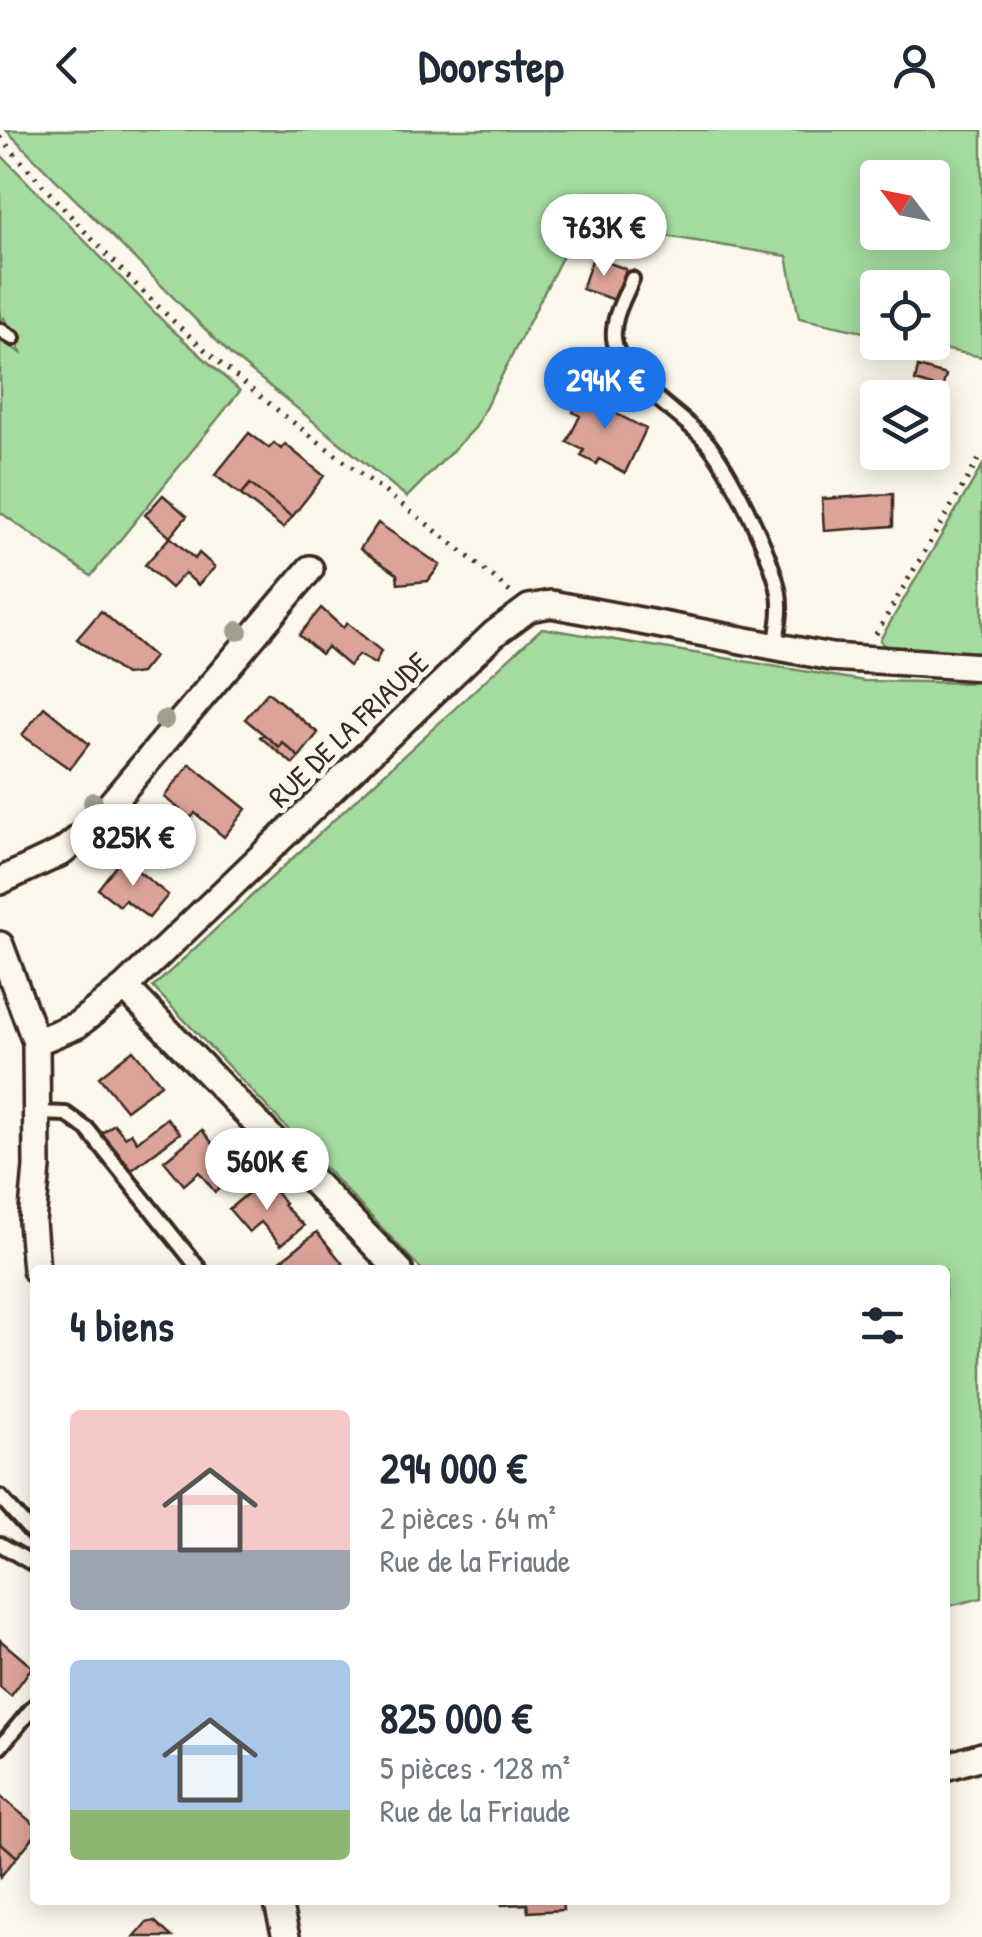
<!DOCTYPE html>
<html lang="fr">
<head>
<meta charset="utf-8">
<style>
  :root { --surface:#fff; --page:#f2f2f3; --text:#1f2937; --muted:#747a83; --accent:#1a73e8 }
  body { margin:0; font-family:"Patrick Hand",sans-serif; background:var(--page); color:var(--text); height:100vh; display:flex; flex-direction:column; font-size:38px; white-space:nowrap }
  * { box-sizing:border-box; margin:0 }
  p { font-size:32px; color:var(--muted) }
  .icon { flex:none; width:55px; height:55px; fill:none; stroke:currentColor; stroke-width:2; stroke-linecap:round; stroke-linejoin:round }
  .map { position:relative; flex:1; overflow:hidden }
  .side { position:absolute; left:30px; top:1135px; width:920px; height:640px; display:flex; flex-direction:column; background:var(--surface); border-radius:10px; box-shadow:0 5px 25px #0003 }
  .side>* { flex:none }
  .needle { width:65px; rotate:302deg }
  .controls { position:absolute; left:860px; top:30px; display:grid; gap:20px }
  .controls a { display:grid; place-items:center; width:90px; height:90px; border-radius:10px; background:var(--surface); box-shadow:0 5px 25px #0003; font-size:50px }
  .price { position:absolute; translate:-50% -85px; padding:0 22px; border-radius:35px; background:#fff; color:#222; font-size:32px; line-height:65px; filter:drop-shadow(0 2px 5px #0008) }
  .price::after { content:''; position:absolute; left:50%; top:60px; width:30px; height:22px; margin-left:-15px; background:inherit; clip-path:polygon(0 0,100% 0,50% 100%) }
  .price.selected { background:var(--accent); color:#fff }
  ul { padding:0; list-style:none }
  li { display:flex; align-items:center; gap:30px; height:250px; padding:0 40px }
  li span { display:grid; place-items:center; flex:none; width:280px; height:200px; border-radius:10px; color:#555 }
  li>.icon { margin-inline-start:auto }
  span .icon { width:120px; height:120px; fill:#fffc; stroke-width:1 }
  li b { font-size:42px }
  h2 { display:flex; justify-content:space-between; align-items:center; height:120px; padding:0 40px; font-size:42px }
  header { display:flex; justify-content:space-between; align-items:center; height:130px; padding:0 40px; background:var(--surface); font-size:45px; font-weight:700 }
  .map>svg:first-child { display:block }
  .green { fill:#a4dca0; stroke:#70835f; stroke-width:2.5; fill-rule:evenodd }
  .building { fill:#dca399; stroke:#3b2a1e; stroke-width:2.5 }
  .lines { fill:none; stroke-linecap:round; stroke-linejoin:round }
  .lane-casing { stroke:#3b2a1e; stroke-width:20 }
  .street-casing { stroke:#3b2a1e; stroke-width:32 }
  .path { stroke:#3b2a1e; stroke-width:5; stroke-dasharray:2.5 8; stroke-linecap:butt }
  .lane { stroke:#fbf7ec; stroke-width:12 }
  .street { stroke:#fbf7ec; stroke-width:25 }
  .tree { fill:#a09e8c }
  .labels { text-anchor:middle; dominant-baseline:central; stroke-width:10; stroke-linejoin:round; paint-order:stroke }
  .street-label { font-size:30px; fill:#3b2a1e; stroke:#fbf7ec }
</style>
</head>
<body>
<header><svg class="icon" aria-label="back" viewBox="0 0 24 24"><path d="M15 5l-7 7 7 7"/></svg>Doorstep<svg class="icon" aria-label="person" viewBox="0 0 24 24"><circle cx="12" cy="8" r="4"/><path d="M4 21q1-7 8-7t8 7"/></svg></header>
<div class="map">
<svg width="982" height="1807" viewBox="0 0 982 1807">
  <rect width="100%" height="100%" fill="#fbf7ec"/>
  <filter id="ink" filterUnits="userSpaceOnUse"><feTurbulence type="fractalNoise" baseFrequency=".01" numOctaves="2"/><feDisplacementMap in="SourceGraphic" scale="20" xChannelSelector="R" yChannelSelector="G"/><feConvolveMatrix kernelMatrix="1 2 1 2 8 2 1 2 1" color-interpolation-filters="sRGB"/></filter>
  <g filter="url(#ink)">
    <path class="green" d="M 6,0 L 982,0 L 982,227 L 914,213 L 932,212 L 932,158 L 878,158 L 877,205 L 799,188 L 787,126 L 580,92 L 475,298 L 407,367 L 231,225 ZM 878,48 L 932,48 L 932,102 L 878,102 Z
      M 0,24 L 166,194 L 240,261 L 91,446 L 0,382 L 0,210 L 21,223 L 4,188 L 0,191 Z
      M 982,336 L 982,527 L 889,522 L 880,510 Z
      M 542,498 L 864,551 L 982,553 L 982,1468 L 945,1477 L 945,1140 L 422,1140 L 153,857 Z"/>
    <path class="building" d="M 593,127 L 626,139 L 615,170 L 582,159 Z
      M 918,237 L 946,245 L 942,259 L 915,251 Z
      M 594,240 L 624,254 L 615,273 L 585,258 Z
      M 585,258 L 615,273 L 611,281 L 646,299 L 625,343 L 599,329 L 597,334 L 581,326 L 584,320 L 567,312 L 580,286 L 573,282 Z
      M 249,303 L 269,318 L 274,313 L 281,319 L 285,314 L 324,346 L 292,387 L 250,354 L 241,365 L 215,345 Z
      M 250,354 L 292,387 L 283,398 L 241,365 Z
      M 893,364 L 893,396 L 824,401 L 822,369 Z
      M 163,365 L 187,386 L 170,407 L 145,385 Z
      M 378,393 L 440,435 L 428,451 L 398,454 L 397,444 L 360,419 Z
      M 170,407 L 195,429 L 199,423 L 215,437 L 198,455 L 185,443 L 171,458 L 145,435 Z
      M 321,478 L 343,498 L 347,493 L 381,521 L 375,534 L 358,525 L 349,536 L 327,517 L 321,524 L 299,505 Z
      M 101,481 L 154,527 L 141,543 L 125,545 L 77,509 Z
      M 268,562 L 318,603 L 299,627 L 282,612 L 279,617 L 245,589 Z
      M 44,577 L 89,614 L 70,639 L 22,605 Z
      M 263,604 L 279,617 L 282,612 L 299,627 L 293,634 L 260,607 Z
      M 190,634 L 246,679 L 224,707 L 195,683 L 191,688 L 164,667 Z
      M 122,728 L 168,765 L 149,788 L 125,770 L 120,776 L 98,759 Z
      M 133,920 L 161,954 L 126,980 L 99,947 Z
      M 167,988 L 180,1003 L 132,1040 L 102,1003 L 114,994 L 125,1007 L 131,1003 L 137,1012 Z
      M 202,1000 L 237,1044 L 215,1062 L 199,1042 L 184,1055 L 164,1031 Z
      M 265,1049 L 285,1073 L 283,1075 L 304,1096 L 281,1115 L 261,1092 L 249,1102 L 229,1079 Z
      M 317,1102 L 348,1140 L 284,1140 L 278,1133 Z
      M 0,1510 L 32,1537 L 11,1566 L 0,1557 Z
      M 0,1666 L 35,1695 L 35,1705 L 17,1727 L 0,1712 Z
      M 0,1712 L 17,1727 L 0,1747 Z
      M 501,1770 L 562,1770 L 563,1780 L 528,1782 L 527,1774 L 502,1775 Z
      M 154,1791 L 172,1807 L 134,1807 L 146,1793 Z"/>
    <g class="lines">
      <g class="lane-casing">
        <path id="lane" d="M 632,149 C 625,167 612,187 614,208 C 618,248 680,282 705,310 C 730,338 772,426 779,463 C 782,482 778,499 775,517
          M 0,200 L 13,208
          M 38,983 L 66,984 L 88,1000 L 200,1140
          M 0,1367 L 35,1406
          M 0,1414 L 35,1435
          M 0,1617 L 35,1575"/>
      </g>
      <g class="street-casing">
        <path id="street" d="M 0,751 L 62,722 L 88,701 L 310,439
          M 0,815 L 36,912 L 37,1037 L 32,1092 L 36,1140
          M 125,857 L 399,1140
          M 36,912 L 77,895 L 125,857 L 494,504 L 529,478 L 551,474 L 831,527 L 982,537
          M 945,1637 L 982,1626
          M 277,1770 L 286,1807"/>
      </g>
      <path class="path" d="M 0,7 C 67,83 135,159 212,226 C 308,310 416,379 511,463
        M 876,504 L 982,324"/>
      <use href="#lane" class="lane"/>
      <use href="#street" class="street"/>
    </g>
    <g class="tree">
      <circle cx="238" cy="501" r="10"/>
      <circle cx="164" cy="590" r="10"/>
      <circle cx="93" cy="672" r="10"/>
    </g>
  </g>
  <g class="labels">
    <g class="street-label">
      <text transform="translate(348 599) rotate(-44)">RUE DE LA FRIAUDE</text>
    </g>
  </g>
</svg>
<div class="controls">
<a><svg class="needle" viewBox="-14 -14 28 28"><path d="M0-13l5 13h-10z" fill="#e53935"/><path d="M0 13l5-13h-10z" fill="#747a83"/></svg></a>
<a><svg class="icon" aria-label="locate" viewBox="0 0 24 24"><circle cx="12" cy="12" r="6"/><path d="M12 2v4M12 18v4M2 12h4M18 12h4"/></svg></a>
<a><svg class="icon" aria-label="layers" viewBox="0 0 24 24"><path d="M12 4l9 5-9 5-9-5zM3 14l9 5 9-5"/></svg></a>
</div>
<b class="price" style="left:604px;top:149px">763K €</b>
<b class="price selected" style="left:605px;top:302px">294K €</b>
<b class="price" style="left:133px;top:759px">825K €</b>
<b class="price" style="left:267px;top:1083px">560K €</b>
<section class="side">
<h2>4 biens<svg class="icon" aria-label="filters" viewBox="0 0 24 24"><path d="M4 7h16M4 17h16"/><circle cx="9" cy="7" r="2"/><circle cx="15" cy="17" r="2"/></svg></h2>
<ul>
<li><span style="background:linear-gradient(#f6c9c9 70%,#9aa5b1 0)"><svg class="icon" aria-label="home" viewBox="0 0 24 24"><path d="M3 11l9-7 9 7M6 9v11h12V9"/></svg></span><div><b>294 000 €</b><p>2 pièces · 64 m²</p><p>Rue de la Friaude</p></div></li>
<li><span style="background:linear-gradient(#a9c7e8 75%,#8fb573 0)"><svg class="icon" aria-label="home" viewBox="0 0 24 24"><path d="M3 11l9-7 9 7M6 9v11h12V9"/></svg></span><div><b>825 000 €</b><p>5 pièces · 128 m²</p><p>Rue de la Friaude</p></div></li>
</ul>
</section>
</div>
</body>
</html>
